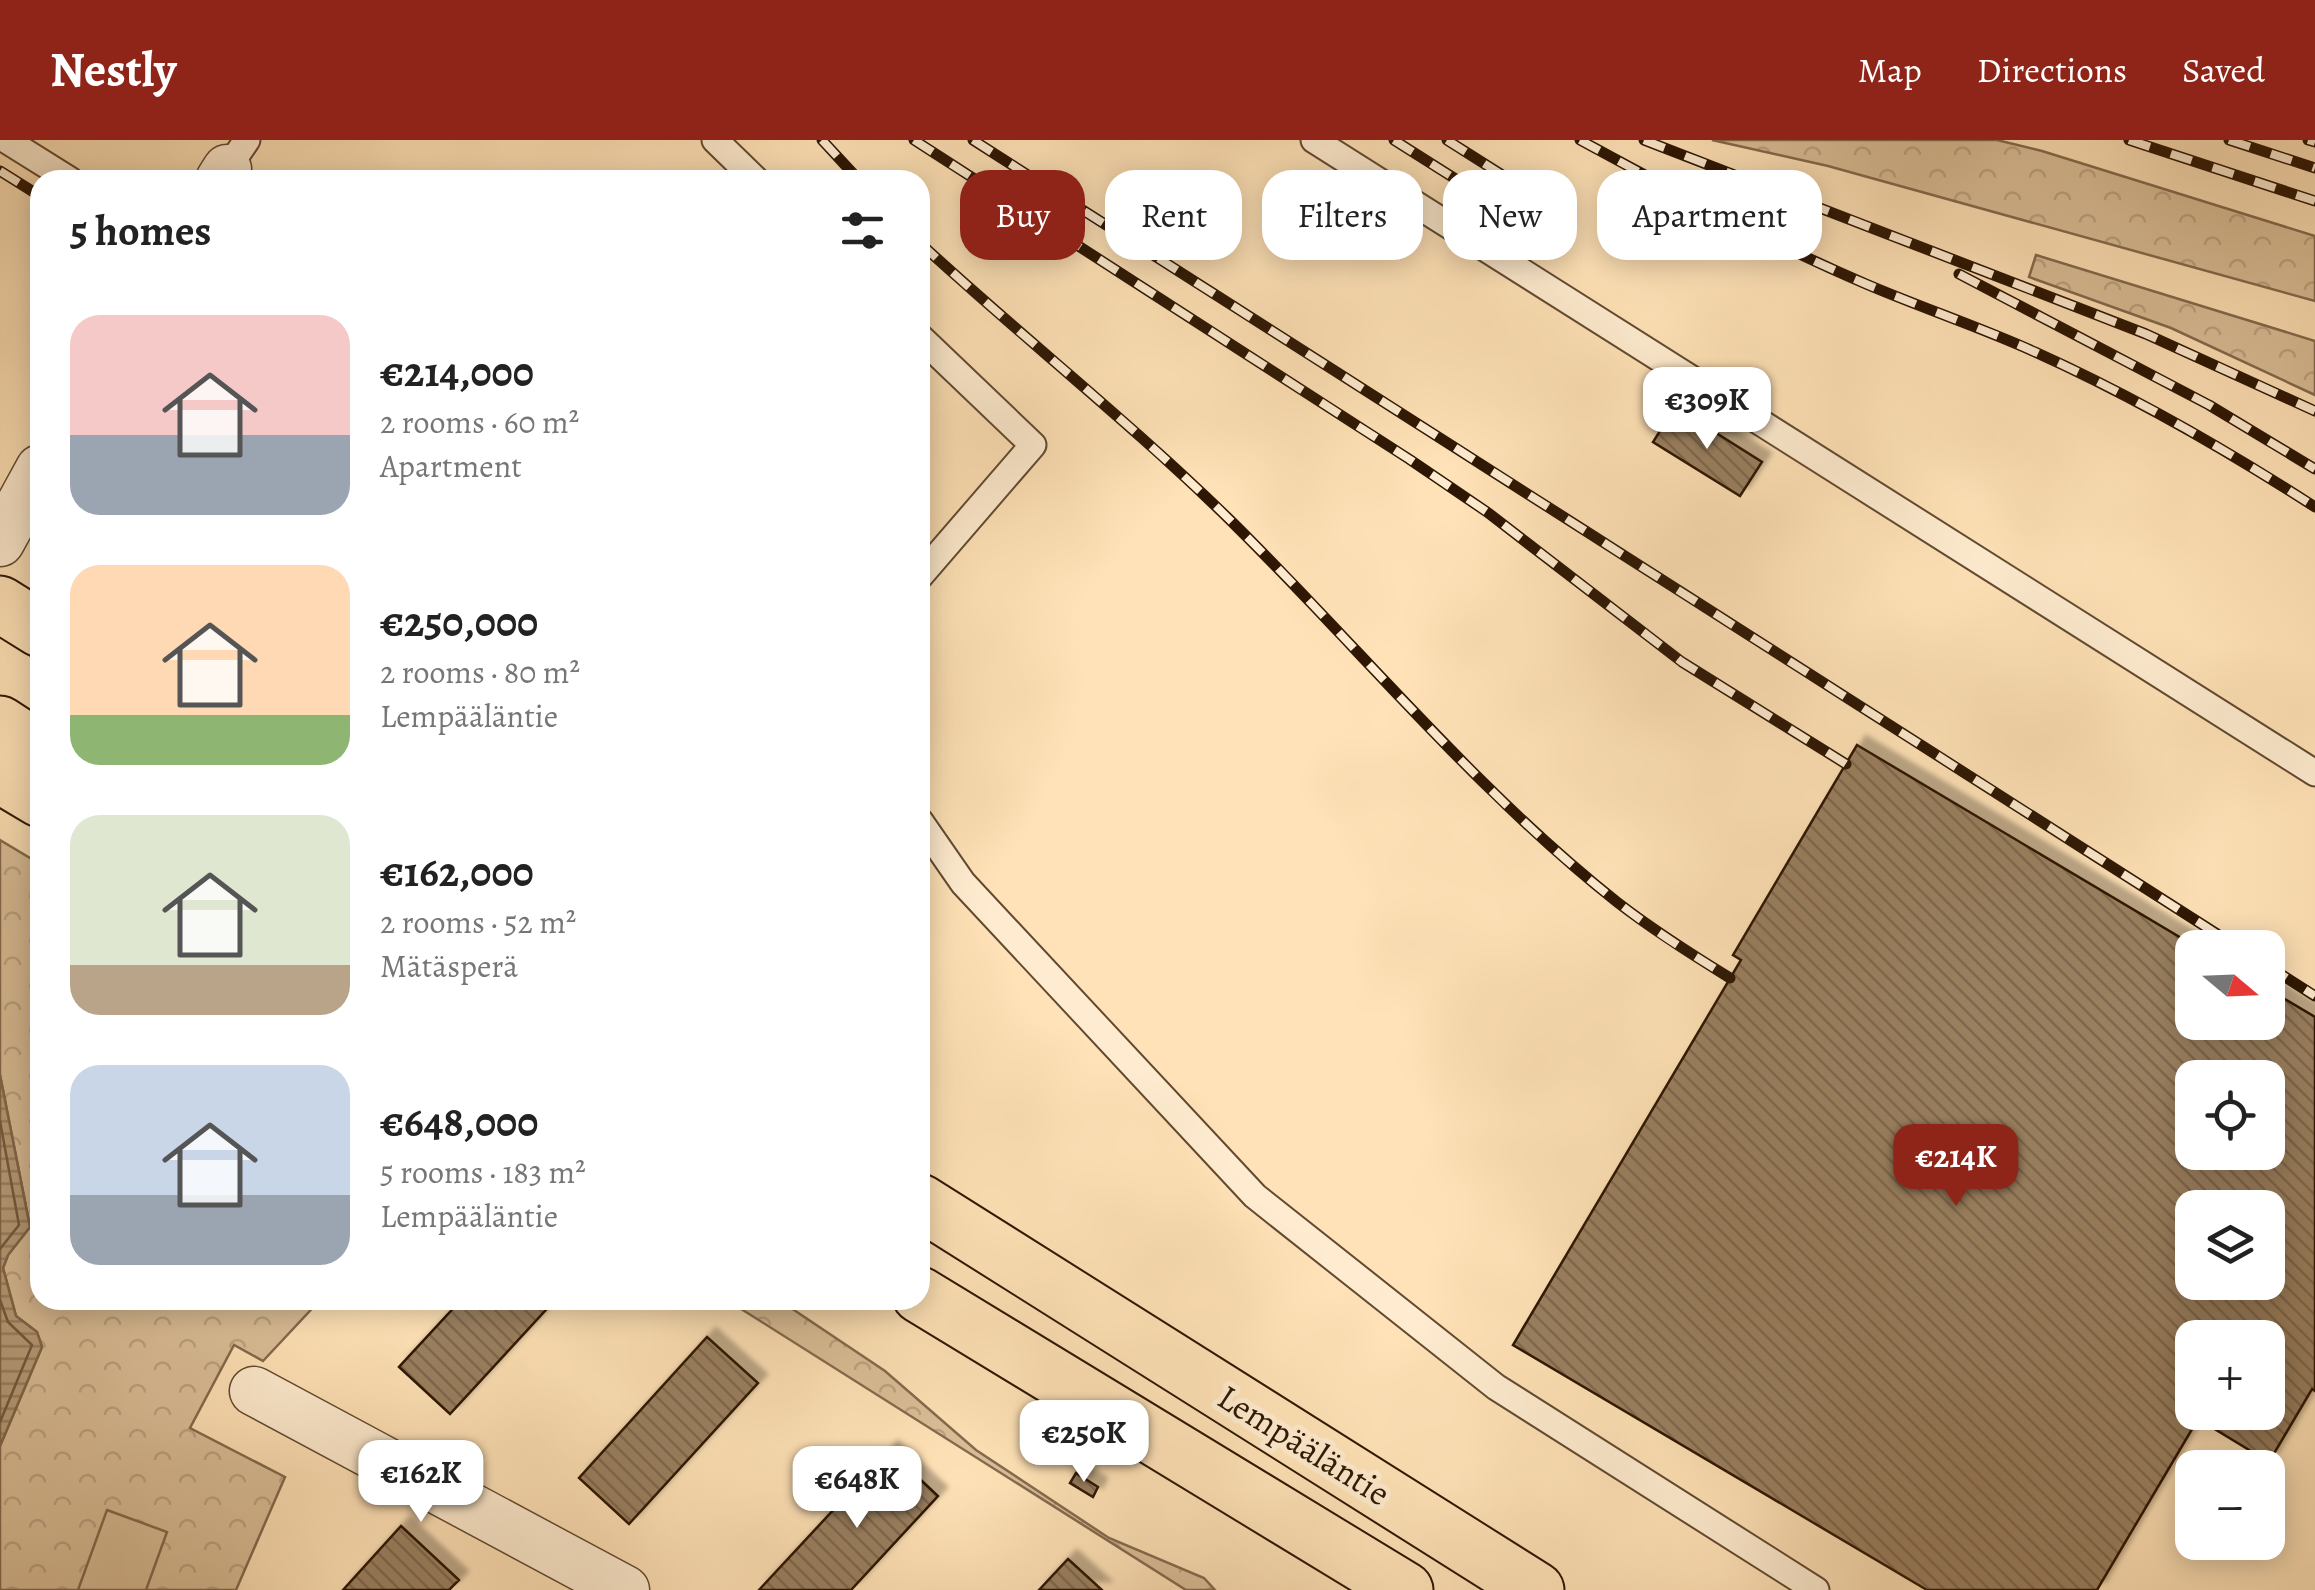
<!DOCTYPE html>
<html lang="en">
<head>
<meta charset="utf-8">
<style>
  :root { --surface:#fff; --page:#f6f6f6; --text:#222; --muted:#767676; --accent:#8f2418 }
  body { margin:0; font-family:Alegreya,serif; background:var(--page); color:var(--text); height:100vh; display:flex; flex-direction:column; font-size:38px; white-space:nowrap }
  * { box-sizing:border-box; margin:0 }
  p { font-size:32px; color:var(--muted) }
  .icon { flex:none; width:55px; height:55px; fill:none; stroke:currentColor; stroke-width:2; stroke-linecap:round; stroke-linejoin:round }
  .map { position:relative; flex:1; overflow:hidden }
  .details { position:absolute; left:30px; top:30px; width:900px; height:1140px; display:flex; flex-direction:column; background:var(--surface); border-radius:30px; box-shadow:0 5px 25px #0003 }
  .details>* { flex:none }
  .banner { position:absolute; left:960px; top:30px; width:950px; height:90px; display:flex; gap:20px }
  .needle { width:65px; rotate:109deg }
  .fabs { position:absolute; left:2175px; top:790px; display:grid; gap:20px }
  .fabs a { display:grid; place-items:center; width:110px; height:110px; border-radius:20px; background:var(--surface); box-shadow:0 5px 25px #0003; font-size:50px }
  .price { position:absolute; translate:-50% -85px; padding:0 22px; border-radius:20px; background:#fff; color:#222; font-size:32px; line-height:65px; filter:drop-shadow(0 2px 5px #0008) }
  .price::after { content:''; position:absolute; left:50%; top:60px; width:30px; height:22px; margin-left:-15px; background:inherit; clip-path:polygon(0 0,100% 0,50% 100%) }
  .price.on { background:var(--accent); color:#fff }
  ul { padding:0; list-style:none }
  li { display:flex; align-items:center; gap:30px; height:250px; padding:0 40px }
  li span { display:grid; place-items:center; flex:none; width:280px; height:200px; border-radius:30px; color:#555 }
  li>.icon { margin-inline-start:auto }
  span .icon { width:120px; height:120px; fill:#fffc; stroke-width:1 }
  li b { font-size:42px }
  h2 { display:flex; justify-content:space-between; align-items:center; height:120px; padding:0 40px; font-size:42px }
  .pill { padding:0 35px; border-radius:30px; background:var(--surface); box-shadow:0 5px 25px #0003; font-size:35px; line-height:90px }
  .pill.on { background:var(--accent); color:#fff }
  header { display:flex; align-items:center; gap:60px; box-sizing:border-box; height:140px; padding:0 50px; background:var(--accent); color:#fff }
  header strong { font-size:48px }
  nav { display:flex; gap:55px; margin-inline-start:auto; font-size:35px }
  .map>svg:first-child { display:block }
  .park { fill:url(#park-crowns); stroke:#846a4e; stroke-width:2.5 }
  .pitch { fill:#dbbf98; stroke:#846a4e; stroke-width:2.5 }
  .water { fill:url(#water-rules); stroke:#80674a; stroke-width:2.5 }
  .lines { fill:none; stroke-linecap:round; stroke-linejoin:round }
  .shore { stroke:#725a3e; stroke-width:2.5 }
  .building { fill:url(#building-back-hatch); stroke:#2d1603; stroke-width:2.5; fill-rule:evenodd; filter:url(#shadow) }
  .service-casing { stroke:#624930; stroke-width:29 }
  .minor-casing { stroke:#624930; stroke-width:51 }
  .trunk-casing { stroke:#2d1603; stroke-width:59 }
  .service { stroke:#ffecd0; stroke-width:25 }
  .minor { stroke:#ffecd0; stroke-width:48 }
  .trunk { stroke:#ffe2b7; stroke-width:55 }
  .rail-casing { stroke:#2d1603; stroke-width:11 }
  .rail { stroke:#ffecd0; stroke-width:8; stroke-dasharray:22; stroke-linecap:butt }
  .labels { text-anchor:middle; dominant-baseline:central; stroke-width:10; stroke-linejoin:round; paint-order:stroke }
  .street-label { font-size:35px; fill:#2d1603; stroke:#ffecd0 }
</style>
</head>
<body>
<header>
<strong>Nestly</strong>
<nav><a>Map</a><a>Directions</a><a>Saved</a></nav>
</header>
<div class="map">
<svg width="2315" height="1450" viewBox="0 0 2315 1450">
  <defs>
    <pattern id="park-crowns" width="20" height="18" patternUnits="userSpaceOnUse" patternTransform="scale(2.5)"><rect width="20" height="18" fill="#dbbf98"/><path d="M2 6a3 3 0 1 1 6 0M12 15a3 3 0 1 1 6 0" fill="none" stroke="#bca381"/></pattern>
    <pattern id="water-rules" width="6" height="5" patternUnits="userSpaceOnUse" patternTransform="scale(2.5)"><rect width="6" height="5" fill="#b89d7a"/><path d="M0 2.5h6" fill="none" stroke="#967f62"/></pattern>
    <pattern id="building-back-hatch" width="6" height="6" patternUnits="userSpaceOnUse" patternTransform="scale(2.5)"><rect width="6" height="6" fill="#9a8061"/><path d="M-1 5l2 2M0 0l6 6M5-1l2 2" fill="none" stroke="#7e684e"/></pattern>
    <filter id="shadow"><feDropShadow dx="9" dy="-9" stdDeviation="2.5" flood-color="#0004"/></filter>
  </defs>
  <rect width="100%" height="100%" fill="#ffe2b7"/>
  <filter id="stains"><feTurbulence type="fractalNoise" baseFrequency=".002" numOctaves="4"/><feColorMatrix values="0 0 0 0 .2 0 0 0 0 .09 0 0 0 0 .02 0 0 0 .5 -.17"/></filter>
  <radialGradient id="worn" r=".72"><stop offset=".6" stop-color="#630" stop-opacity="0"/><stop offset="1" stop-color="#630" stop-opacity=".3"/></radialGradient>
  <path class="park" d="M 1712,0 L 1997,0 L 2042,11 L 2315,96 L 2315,161 L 1828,26 Z
    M 2036,115 L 2315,201 L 2315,255 L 2171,188 L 2029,137 Z
    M 0,700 L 40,724 L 40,1160 L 320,1160 L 263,1221 L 234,1205 L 190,1288 L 285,1337 L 236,1450 L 0,1450 L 0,1306 L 42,1207 L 37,1192 L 16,1176 L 3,1128 L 8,1115 L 30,1087 L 0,935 Z
    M 727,1160 L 779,1160 L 885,1231 L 976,1310 L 1109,1398 L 1204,1438 L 1215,1450 L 1186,1450 Z"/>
  <path class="pitch" d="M 107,1370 L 167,1392 L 146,1450 L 78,1450 Z"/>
  <path class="water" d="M 0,935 L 30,1087 L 8,1115 L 3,1128 L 16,1176 L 37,1192 L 42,1207 L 0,1306 Z"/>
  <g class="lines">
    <path class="shore" d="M 0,981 L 19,1085 L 0,1109
      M 0,1160 L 8,1182 L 32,1205 L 0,1282"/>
  </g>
  <path class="building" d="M 1675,267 L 1762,322 L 1740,356 L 1653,302 Z
    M 1857,605 L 2198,808 L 2192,808 L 2192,882 L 2268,882 L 2268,849 L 2315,877 L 2315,1251 L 2312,1249 L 2269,1322 L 2198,1279 L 2097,1450 L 1927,1450 L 1513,1205 L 1741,820 L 1733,815 ZM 2192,938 L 2268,938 L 2268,1012 L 2192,1012 ZM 2192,1068 L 2268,1068 L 2268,1142 L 2192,1142 ZM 2192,1198 L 2268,1198 L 2268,1272 L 2192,1272 Z
    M 461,1160 L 555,1160 L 450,1274 L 399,1227 Z
    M 707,1197 L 758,1243 L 629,1384 L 579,1338 Z
    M 889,1310 L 938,1356 L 851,1450 L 759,1450 Z
    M 1076,1333 L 1098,1347 L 1093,1357 L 1070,1343 Z
    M 401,1386 L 459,1440 L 449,1450 L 343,1450 Z
    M 1068,1419 L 1102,1450 L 1039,1450 Z"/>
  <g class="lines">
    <g class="service-casing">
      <path id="service" d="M 6,0 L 70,40
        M 715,0 L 756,40
        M 1314,0 L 2315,633
        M 227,29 L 247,0
        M 920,197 L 1033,305 L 920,436
        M 920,681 L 963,743 L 1255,1056 L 1496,1247 L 1816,1450"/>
    </g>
    <g class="minor-casing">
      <path id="minor" d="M 220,40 L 227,29
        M 0,402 L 40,329
        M 254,1251 L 625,1450"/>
    </g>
    <g class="trunk-casing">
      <path id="trunk" d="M 0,464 L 40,489
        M 0,584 L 40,610
        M 0,635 L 40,659
        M 920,1062 L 1536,1450
        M 920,1155 L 1405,1450"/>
    </g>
    <use href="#service" class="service"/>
    <use href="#minor" class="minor"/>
    <use href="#trunk" class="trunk"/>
    <g class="rail-casing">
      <path id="rail" d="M 822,0 L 859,40
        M 914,0 L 1409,319 L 1487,372 L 1682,522 L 1846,624
        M 973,0 L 2239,808
        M 1394,0 L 1533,88
        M 1447,0 L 1548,64
        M 1580,0 C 1674,51 1768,102 1866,144 C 1922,168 1980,187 2035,212 C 2133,256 2225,309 2315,367
        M 1644,0 L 2146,194 L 2315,271
        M 2129,0 L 2315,61
        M 2229,0 L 2315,28
        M 2308,0 L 2315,2
        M 0,31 L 40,56
        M 920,103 C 1022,197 1131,283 1230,380 C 1359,507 1474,649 1617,762 C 1653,790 1691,814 1730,838
        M 1959,134 L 2209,265 L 2315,329
        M 2268,826 L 2315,856"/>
    </g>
    <use href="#rail" class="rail"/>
  </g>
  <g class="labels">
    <g class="street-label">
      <text transform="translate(1304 1305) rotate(32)">Lempääläntie</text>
    </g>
  </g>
  <rect width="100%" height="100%" filter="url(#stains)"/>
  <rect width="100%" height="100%" fill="url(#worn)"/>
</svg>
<div class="fabs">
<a><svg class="needle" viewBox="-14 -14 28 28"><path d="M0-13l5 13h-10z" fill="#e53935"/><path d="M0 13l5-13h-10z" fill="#767676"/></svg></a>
<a><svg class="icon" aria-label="locate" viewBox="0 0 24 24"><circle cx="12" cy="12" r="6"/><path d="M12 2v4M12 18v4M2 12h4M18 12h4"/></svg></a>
<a><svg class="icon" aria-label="layers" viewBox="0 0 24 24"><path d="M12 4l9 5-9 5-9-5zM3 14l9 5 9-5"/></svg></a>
<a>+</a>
<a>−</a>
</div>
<b class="price" style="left:1707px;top:312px">€309K</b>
<b class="price on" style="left:1956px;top:1069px">€214K</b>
<b class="price" style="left:1084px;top:1345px">€250K</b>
<b class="price" style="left:421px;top:1385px">€162K</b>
<b class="price" style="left:857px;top:1391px">€648K</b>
<div class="banner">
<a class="pill on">Buy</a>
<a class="pill">Rent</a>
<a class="pill">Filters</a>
<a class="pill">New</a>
<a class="pill">Apartment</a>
</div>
<section class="details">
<h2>5 homes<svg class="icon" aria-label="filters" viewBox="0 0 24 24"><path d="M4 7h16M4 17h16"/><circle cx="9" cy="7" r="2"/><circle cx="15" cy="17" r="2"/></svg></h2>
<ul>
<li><span style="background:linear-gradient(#f6c9c9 60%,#9aa5b1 0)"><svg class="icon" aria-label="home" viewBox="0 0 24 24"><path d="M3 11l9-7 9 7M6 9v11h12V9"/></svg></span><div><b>€214,000</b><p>2 rooms · 60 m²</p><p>Apartment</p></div></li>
<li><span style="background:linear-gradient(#ffd9b3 75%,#8fb573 0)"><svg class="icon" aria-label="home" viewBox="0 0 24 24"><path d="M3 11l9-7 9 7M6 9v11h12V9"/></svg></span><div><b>€250,000</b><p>2 rooms · 80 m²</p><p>Lempääläntie</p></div></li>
<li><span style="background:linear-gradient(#dfe7d0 75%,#b9a48a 0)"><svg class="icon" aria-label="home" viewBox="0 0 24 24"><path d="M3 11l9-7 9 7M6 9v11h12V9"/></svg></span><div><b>€162,000</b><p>2 rooms · 52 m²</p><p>Mätäsperä</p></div></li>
<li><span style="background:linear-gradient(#c9d6e8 65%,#9aa5b1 0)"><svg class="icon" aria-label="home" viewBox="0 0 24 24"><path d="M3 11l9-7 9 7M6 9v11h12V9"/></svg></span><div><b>€648,000</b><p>5 rooms · 183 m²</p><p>Lempääläntie</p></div></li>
</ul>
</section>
</div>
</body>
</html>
